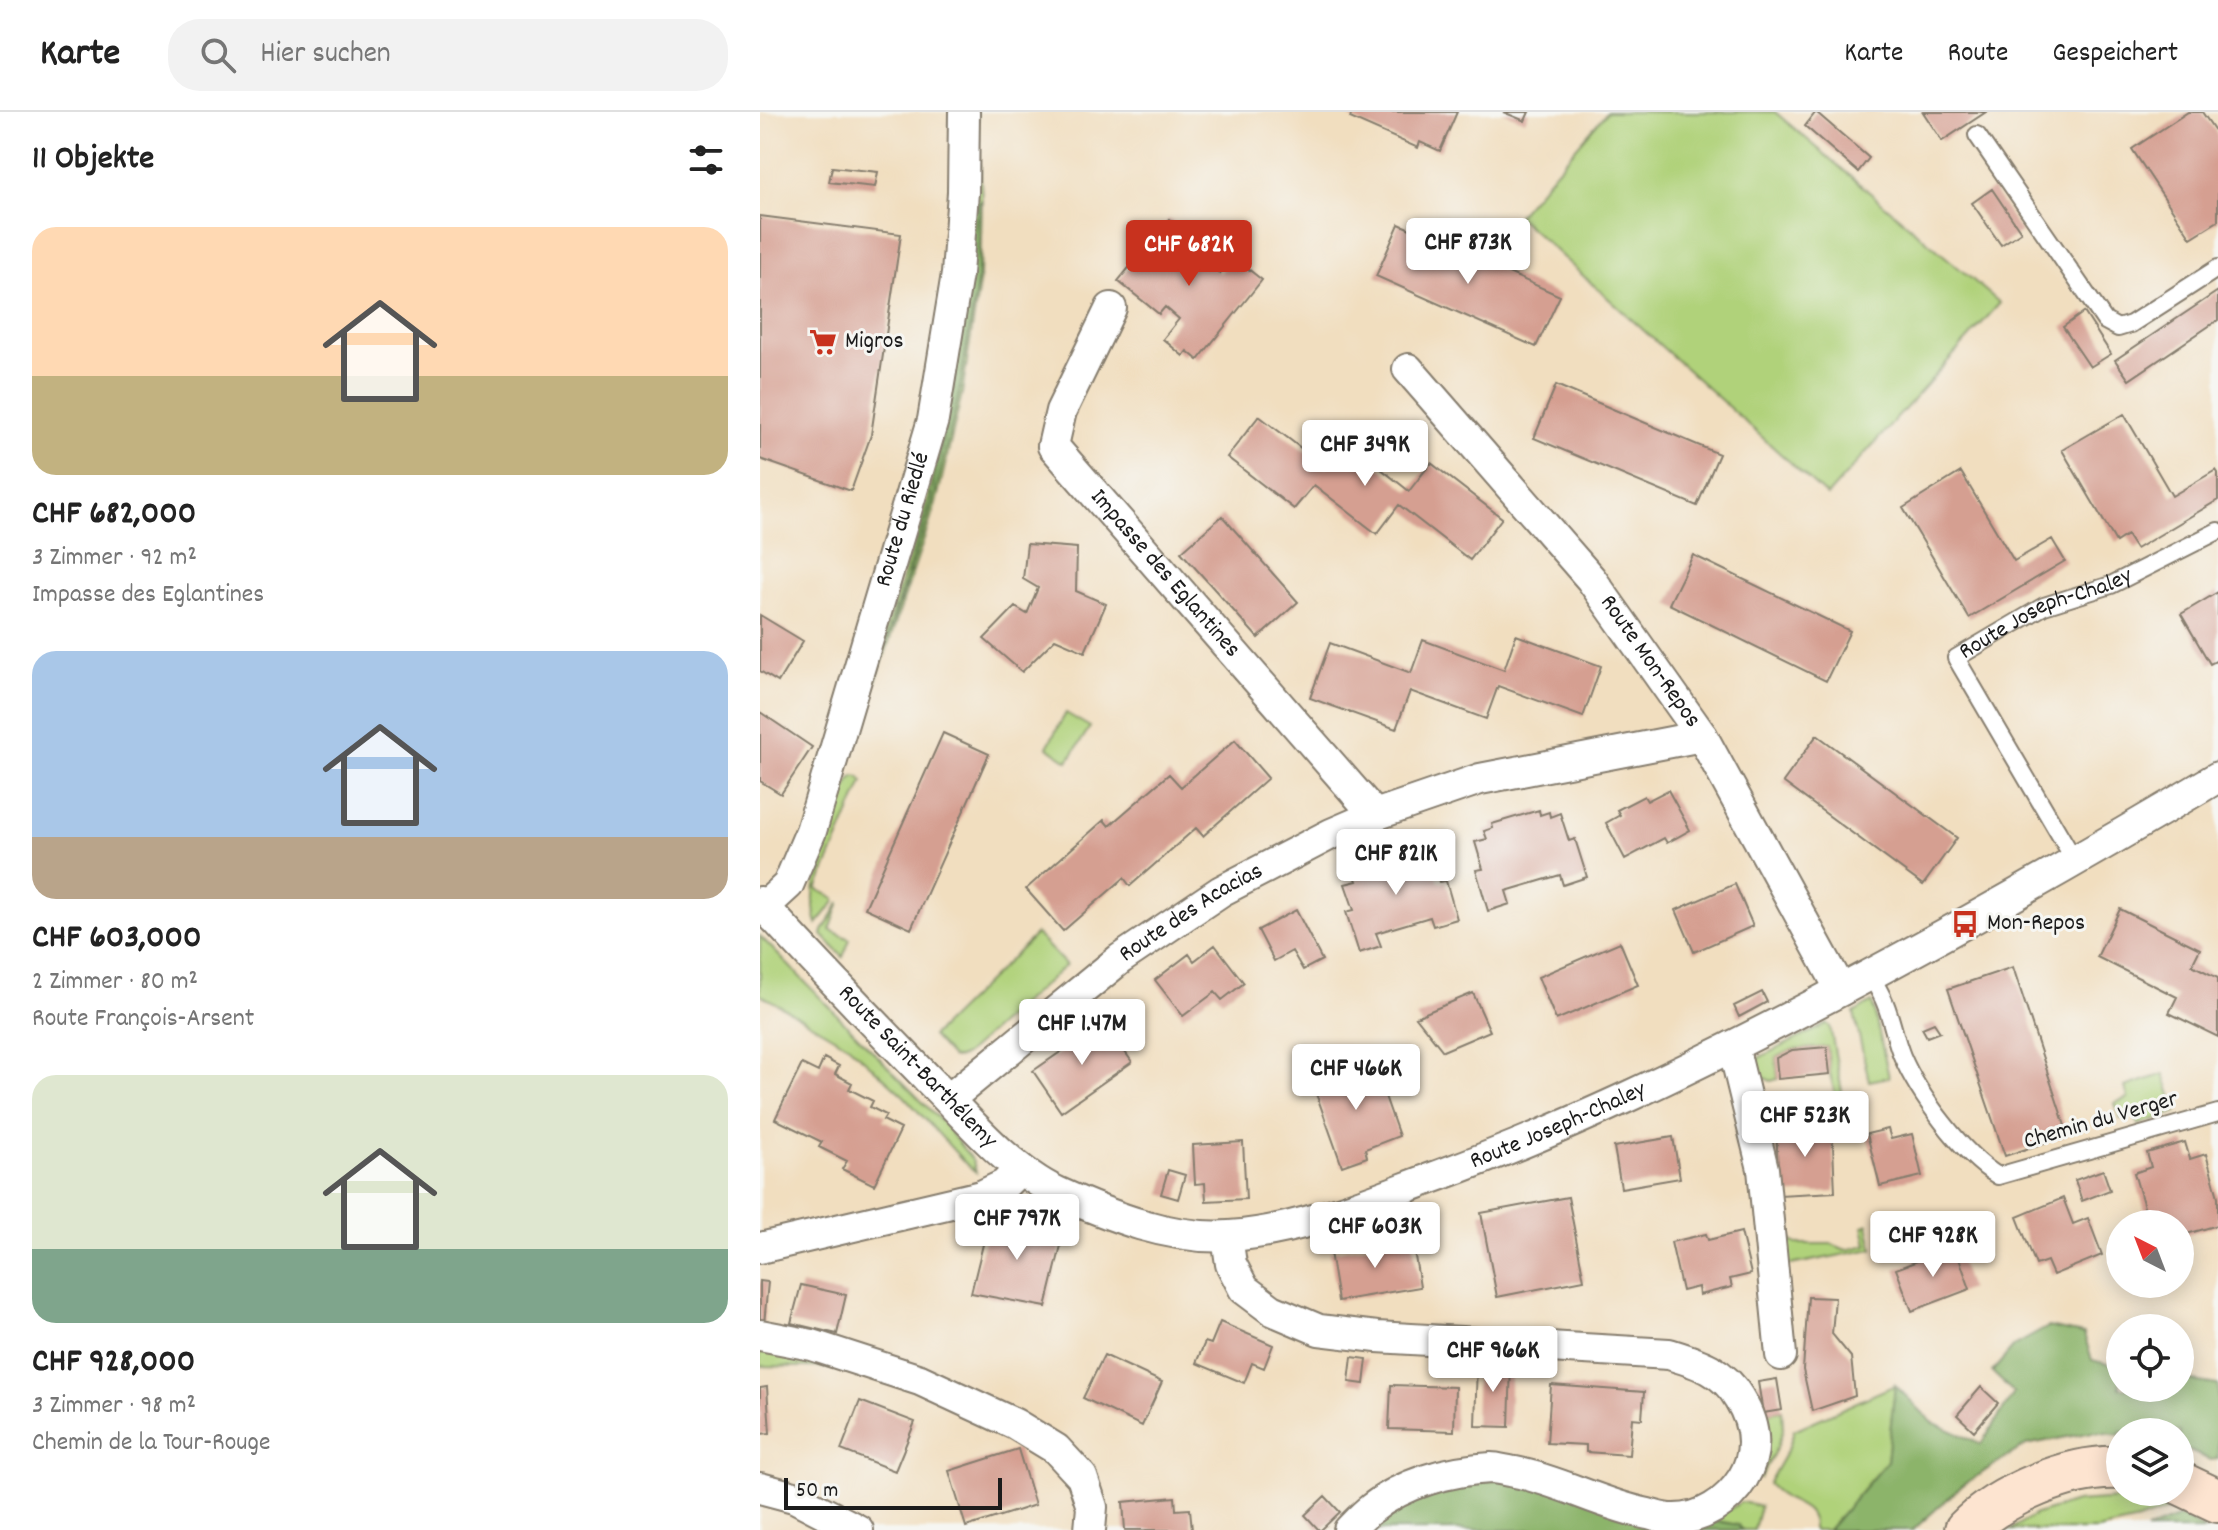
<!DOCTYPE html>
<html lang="de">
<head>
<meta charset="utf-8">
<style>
  :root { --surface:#fff; --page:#f2f2f2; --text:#222; --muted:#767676; --line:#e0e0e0; --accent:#c8321e }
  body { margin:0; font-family:Dekko,sans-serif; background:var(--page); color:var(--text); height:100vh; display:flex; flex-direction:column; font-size:30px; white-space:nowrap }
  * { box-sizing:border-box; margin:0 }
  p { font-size:26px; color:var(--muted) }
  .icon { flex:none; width:44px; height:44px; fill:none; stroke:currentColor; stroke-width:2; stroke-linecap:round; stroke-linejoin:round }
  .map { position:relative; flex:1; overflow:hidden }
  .panel { display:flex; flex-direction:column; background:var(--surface); width:760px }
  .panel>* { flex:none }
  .needle { width:52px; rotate:318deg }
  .fabs { position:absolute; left:1346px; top:1098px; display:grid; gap:16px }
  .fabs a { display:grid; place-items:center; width:88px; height:88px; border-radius:50%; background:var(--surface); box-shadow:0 4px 20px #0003; font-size:40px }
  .scale { position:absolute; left:24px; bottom:20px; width:218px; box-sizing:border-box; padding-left:8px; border:4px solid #1c1c1c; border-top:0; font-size:22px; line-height:28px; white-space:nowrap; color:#1c1c1c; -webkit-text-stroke:6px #f6f6f2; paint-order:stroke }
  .price { position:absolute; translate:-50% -68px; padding:0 18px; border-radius:8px; background:#fff; color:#222; font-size:26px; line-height:52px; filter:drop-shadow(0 2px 4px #0008) }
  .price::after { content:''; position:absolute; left:50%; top:48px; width:24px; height:18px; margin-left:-12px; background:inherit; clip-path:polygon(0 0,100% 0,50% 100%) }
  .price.on { background:var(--accent); color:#fff }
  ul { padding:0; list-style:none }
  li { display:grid; align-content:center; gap:16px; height:424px; padding:0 32px }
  li span { display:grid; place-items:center; height:248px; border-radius:24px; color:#555 }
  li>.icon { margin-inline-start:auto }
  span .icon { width:144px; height:144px; fill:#fffc; stroke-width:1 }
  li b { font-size:34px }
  h2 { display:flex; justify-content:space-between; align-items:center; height:96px; padding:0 32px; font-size:34px }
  header { display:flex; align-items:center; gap:48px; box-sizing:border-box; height:112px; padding:0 40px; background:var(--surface); border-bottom:2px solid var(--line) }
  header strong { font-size:38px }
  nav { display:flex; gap:44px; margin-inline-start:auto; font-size:28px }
  .search { width:560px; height:72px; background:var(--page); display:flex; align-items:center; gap:20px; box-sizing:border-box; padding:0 28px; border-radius:32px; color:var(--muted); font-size:30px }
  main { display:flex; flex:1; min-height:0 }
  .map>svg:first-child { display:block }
  .green { fill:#b0d27a; stroke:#66774b; stroke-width:2 }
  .forest { fill:#8cb46a; stroke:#546843; stroke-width:2 }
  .building { fill:#d59f91 }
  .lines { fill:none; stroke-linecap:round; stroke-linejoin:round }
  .lane-casing { stroke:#867d6e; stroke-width:20 }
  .street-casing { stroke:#867d6e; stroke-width:34 }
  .secondary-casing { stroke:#867d6e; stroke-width:46 }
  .lane { stroke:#fff; stroke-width:16 }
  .street { stroke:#fff; stroke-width:30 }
  .secondary { stroke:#fde4d0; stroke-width:42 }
  .labels { text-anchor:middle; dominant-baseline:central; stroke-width:6; stroke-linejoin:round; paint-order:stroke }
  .poi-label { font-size:24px; fill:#1c1c1c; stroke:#f6f6f2; text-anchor:start }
  .street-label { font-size:24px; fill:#1c1c1c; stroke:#f6f6f2 }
</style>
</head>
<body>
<header>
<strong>Karte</strong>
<div class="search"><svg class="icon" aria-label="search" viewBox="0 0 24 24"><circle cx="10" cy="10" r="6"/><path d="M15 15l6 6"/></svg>Hier suchen</div>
<nav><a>Karte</a><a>Route</a><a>Gespeichert</a></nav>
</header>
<main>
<section class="panel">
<h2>11 Objekte<svg class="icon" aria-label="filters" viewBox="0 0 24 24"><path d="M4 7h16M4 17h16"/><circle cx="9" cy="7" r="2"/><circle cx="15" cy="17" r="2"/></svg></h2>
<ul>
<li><span style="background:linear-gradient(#ffd9b3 60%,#c2b280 0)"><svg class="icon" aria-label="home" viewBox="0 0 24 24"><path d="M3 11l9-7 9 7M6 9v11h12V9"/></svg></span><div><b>CHF 682,000</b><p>3 Zimmer · 92 m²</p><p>Impasse des Eglantines</p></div></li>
<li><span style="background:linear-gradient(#a9c7e8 75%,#b9a48a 0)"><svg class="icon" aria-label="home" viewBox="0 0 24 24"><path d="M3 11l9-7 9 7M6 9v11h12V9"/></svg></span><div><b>CHF 603,000</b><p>2 Zimmer · 80 m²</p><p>Route François-Arsent</p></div></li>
<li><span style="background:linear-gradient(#dfe7d0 70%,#7fa58c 0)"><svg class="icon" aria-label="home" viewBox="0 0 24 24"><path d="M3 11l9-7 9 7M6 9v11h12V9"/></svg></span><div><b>CHF 928,000</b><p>3 Zimmer · 98 m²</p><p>Chemin de la Tour-Rouge</p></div></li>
</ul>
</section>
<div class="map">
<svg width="1458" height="1418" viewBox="0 0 1458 1418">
  <rect width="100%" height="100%" fill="#f6f6f2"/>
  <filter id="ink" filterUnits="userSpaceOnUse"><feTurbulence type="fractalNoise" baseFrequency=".0125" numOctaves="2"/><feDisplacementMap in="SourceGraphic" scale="16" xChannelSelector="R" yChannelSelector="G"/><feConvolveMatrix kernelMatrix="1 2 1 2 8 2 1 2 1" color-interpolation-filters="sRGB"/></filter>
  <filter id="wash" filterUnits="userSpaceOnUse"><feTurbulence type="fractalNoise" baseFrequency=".006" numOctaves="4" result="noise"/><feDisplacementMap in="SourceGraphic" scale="32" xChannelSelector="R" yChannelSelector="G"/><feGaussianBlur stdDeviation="1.8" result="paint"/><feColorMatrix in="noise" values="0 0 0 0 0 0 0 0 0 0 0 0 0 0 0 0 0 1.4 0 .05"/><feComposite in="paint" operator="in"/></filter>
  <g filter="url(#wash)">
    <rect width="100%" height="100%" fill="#f1debf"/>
    <path class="green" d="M 217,0 L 222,89 L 220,166 L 202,281 L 176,392 L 100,616 L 95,614 L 166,390 L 191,278 Z
      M 847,0 L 1015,0 L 1240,191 L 1067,384 L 757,104 Z
      M 306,601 L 330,615 L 308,649 L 287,635 Z
      M 94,664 L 99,665 L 103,670 L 57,777 L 75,786 L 75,790 L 57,812 C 44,767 74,710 90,668 Z
      M 80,790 L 70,818 L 90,827 L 83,845 L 62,823 L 63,819 Z
      M 276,822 L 306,853 L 205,943 L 198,946 L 192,946 L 172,924 Z
      M 0,824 L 181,1009 L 213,1049 L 216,1060 L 206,1052 L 144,984 L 89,934 L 0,882 Z
      M 1112,890 L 1129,965 L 1109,969 L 1094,901 Z
      M 1067,912 L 1070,914 L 1085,996 L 1079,998 L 1070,962 L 1067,935 L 1032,938 L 1016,946 L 1018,967 L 1011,969 L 995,962 L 992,949 Z
      M 1404,962 L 1417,1000 L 1378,1013 L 1374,1002 L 1360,1007 L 1355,991 L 1368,986 L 1365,975 Z
      M 1022,1085 L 1031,1129 L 1037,1132 L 1072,1132 L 1086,1138 L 1107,1133 L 1103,1114 L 1108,1112 L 1113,1137 L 1025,1154 L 1017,1087 Z
      M 0,1233 L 90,1256 L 0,1254 Z
      M 1135,1273 L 1127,1349 L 1068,1418 L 1053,1418 C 1054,1397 1040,1394 1024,1386 C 1018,1382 1013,1377 1008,1372 L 1029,1335 L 1034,1318 Z
      M 1022,1298 L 1023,1318 L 1017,1335 L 1000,1367 L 994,1364 L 1003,1301 Z
      M 1359,1387 L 1390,1391 L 1410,1397 L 1378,1409 L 1337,1418 L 1250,1418 L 1276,1402 L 1316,1390 Z
      M 981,1390 L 1000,1394 L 994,1418 L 983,1418 L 978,1413 L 951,1409 Z"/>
    <path class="forest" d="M 217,89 L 220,89 L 218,165 L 199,281 L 173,392 L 111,576 L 169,391 L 193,280 L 210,163 Z
      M 1288,1215 L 1324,1222 L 1332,1248 L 1360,1255 L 1360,1276 L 1420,1276 L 1420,1267 L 1458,1273 L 1458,1347 L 1450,1348 L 1420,1335 L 1420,1320 L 1360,1320 L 1360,1323 L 1333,1320 L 1266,1333 L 1203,1373 L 1153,1418 L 1068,1418 L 1127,1349 L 1135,1273 L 1172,1310 L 1221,1332 L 1254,1281 L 1232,1260 L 1254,1234 Z
      M 735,1367 L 978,1413 L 983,1418 L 602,1418 L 655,1384 Z
      M 1421,1404 L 1446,1418 L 1386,1418 Z"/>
    <g id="blocks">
      <path class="building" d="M 592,0 L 697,0 L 680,39 L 660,30 L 658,36 L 590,6 Z
        M 743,0 L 769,0 L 765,9 Z
        M 1056,0 L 1109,46 L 1098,60 L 1045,14 Z
        M 1163,0 L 1226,0 L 1182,29 Z
        M 1428,0 L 1442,0 L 1458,23 L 1458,109 L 1431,126 L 1372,37 Z
        M 72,55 L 118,60 L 115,75 L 69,70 Z
        M 1232,77 L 1261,120 L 1241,133 L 1212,91 Z
        M 0,104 L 141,122 L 111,323 L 91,379 L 0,347 Z
        M 409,107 L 454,143 L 448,152 L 460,161 L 473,145 L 502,168 L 438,248 L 427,239 L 423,244 L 403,227 L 419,207 L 405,195 L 399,202 L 358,169 Z
        M 639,112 L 800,184 L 776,235 L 616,164 Z
        M 1458,179 L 1458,208 L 1369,268 L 1355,248 Z
        M 1324,200 L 1351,242 L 1330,255 L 1303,215 Z
        M 796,273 L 959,342 L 937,394 L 774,326 Z
        M 1364,302 L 1412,384 L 1456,358 L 1458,361 L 1458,388 L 1376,437 L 1367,423 L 1356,430 L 1302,338 Z
        M 499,304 L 567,356 L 587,330 L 649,379 L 671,351 L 742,406 L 710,448 L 639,393 L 617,422 L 554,373 L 534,397 L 467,345 Z
        M 1201,360 L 1254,449 L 1292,427 L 1305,449 L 1209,506 L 1143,396 Z
        M 462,404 L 538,490 L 498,526 L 421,440 Z
        M 267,432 L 317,436 L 316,479 L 346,492 L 325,540 L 295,527 L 262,560 L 224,527 L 255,495 L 267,502 L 278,476 L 263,467 Z
        M 933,443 L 1090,519 L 1066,569 L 909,492 Z
        M 1458,480 L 1458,548 L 1450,552 L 1421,502 Z
        M 0,503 L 43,529 L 18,570 L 0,559 Z
        M 756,523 L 841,554 L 823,605 L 738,574 L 726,607 L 650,579 L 636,617 L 550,586 L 570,531 L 651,561 L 663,528 L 744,558 Z
        M 0,600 L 52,635 L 21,682 L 0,669 Z
        M 183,621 L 229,642 L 151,817 L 105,796 Z
        M 1057,623 L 1197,726 L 1163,773 L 1023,670 Z
        M 475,628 L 508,666 L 443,724 L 436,716 L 370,774 L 364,766 L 303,819 L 266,777 L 344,708 L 349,714 L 409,662 L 421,675 Z
        M 908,678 L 930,718 L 907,731 L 904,726 L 865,747 L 846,711 L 860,703 L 857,698 L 884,684 L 887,689 Z
        M 779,698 L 780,703 L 789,700 L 790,705 L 800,701 L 809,729 L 815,727 L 827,765 L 803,773 L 800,763 L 746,779 L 750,792 L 728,799 L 716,758 L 723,757 L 715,730 L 727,727 L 724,719 L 733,716 L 732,712 Z
        M 649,739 L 650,744 L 659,741 L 661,747 L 671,743 L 679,770 L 686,769 L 697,807 L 673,814 L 670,805 L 616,821 L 621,834 L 599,841 L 586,800 L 594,798 L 585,772 L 597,769 L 594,760 L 603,757 L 602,753 Z
        M 975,772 L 993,814 L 934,840 L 916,798 Z
        M 1360,797 L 1440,837 L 1432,853 L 1458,866 L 1458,925 L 1409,901 L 1417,885 L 1337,845 Z
        M 536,798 L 562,848 L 543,858 L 532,839 L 514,849 L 498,818 Z
        M 860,830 L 878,873 L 796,908 L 778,865 Z
        M 455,833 L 484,871 L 462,888 L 455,880 L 423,904 L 395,868 L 429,842 L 434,849 Z
        M 1253,855 L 1308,1023 L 1245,1044 L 1188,877 Z
        M 1002,880 L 1007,890 L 979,905 L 974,894 Z
        M 713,881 L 730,919 L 683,939 L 656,905 Z
        M 344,910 L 372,950 L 301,1000 L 273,959 Z
        M 1174,911 L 1180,920 L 1167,925 L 1162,916 Z
        M 1067,935 L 1070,962 L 1018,967 L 1016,946 L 1032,938 Z
        M 64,946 L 79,954 L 75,962 L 92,971 L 89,977 L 113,989 L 110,995 L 126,1003 L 123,1008 L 141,1017 L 114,1073 L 82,1057 L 87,1049 L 59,1035 L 62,1030 L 15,1007 L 42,952 L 58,960 Z
        M 613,950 L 639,1024 L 605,1037 L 607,1045 L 582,1054 L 553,973 Z
        M 1072,1011 L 1075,1080 L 1019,1083 L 1016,1013 Z
        M 1128,1017 L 1131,1027 L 1152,1022 L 1162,1064 L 1120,1074 L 1107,1022 Z
        M 913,1025 L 920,1066 L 861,1076 L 854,1035 Z
        M 483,1030 L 486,1087 L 446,1089 L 445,1071 L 435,1072 L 433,1033 Z
        M 1425,1030 L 1430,1047 L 1446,1042 L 1458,1085 L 1458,1113 L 1420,1124 L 1420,1112 L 1389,1112 L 1374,1061 L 1391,1055 L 1387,1041 Z
        M 408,1058 L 425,1063 L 418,1087 L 401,1082 Z
        M 1343,1058 L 1350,1078 L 1322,1089 L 1315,1068 Z
        M 808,1085 L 824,1168 L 737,1185 L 721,1101 Z
        M 1303,1086 L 1313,1112 L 1328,1106 L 1342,1143 L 1293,1163 L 1287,1149 L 1276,1153 L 1257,1105 Z
        M 230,1104 L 304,1121 L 286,1195 L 211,1181 Z
        M 981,1120 L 991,1162 L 970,1167 L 972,1175 L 939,1183 L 938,1175 L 922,1179 L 911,1130 L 946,1122 L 948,1128 Z
        M 652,1126 L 660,1175 L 578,1189 L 570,1140 Z
        M 1195,1135 L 1210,1177 L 1152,1199 L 1136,1157 Z
        M 0,1169 L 8,1170 L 4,1212 L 0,1211 Z
        M 41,1173 L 86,1183 L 77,1222 L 31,1211 Z
        M 1048,1185 L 1075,1186 L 1072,1222 L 1091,1245 L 1095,1284 L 1052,1299 L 1043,1258 Z
        M 460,1210 L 513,1233 L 504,1256 L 492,1251 L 484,1271 L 436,1251 L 445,1230 L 451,1232 Z
        M 344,1243 L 402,1270 L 382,1314 L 323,1286 Z
        M 592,1245 L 607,1247 L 604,1272 L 589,1270 Z
        M 717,1250 L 751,1251 L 749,1315 L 715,1314 Z
        M 1017,1267 L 1022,1298 L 1003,1301 L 998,1270 Z
        M 631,1273 L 695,1275 L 694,1319 L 629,1317 Z
        M 791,1273 L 884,1280 L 882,1307 L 872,1306 L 869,1343 L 826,1340 L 826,1333 L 787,1331 Z
        M 7,1275 L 10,1321 L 0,1322 L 0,1276 Z
        M 1221,1275 L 1238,1291 L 1214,1319 L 1197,1303 Z
        M 100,1289 L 155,1310 L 135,1359 L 81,1338 Z
        M 258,1337 L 275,1393 L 206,1415 L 189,1359 Z
        M 565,1384 L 580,1400 L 561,1418 L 559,1418 L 545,1403 Z
        M 415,1385 L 416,1398 L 430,1397 L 432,1418 L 365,1418 L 363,1390 Z"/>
    </g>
  </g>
  <g filter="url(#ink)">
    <use href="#blocks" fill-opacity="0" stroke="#867d6e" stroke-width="2"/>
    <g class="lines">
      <g class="lane-casing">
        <g id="lane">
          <path d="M 1217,23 L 1345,209 L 1358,216 L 1371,212 L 1458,156"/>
          <path id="s1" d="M 1315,749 L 1196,546 L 1284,494 L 1351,473 L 1458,419"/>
          <path d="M 1111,863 C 1115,872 1121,881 1125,891 C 1132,908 1135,927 1142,944 C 1158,982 1202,1042 1238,1064 L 1458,1001"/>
        </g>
      </g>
      <g class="street-casing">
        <g id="street">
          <path id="s2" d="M 351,196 L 301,299 L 293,334 L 615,703"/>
          <path id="s3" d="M 648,257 L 831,467 L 942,624 L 1081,878"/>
          <path id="s4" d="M 0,790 C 55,851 113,910 170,969 C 207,1006 250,1058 297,1080 C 350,1104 410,1128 469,1124 C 542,1119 611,1088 680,1063 C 808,1016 930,957 1051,894 C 1189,822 1324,745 1458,665"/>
          <path id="s5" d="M 4,795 L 28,773 L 51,719 L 173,308 L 197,162 L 203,80 L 204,0"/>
          <path d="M 973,934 L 1003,1057 L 1021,1243"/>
          <path id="s6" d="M 189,987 L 360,847 L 461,779 L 571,722 L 615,703 L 720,667 L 942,624"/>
          <path d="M 467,1125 L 471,1152 L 484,1177 L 512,1198 L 559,1218 L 617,1225 L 909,1242 C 938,1251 963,1258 979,1286 C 995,1312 999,1339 983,1366 C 968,1390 942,1408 912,1407 C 904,1407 896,1404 888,1402 C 842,1393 801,1369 755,1360 C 747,1359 738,1356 731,1356 C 690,1358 643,1371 611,1397 C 603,1403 596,1411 589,1418"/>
          <path d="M 0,1136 L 221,1084 L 244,1073 L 260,1057"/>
          <path d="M 0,1223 L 52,1233 L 160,1268 L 255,1312 L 296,1337 L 322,1365 L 332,1395 L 330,1418"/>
          <path d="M 0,1376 L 34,1385 L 98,1418"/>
        </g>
      </g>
      <g class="secondary-casing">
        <path id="secondary" d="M 1420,1371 L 1458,1389
          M 1206,1418 C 1240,1383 1311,1353 1360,1356"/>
      </g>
      <use href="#lane" class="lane"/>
      <use href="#street" class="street"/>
      <use href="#secondary" class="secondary"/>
    </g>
  </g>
  <defs>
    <g id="supermarket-bare" transform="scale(2.16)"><path d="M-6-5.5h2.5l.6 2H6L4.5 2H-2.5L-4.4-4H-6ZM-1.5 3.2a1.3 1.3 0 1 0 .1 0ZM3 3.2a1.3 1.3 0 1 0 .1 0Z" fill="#c8321e" stroke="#f6f6f2" stroke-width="2.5" paint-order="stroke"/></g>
    <g id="bus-bare" transform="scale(2.16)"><path d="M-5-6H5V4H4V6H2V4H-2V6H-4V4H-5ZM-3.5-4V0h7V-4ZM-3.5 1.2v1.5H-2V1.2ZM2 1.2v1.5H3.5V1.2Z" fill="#c8321e" stroke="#f6f6f2" stroke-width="2.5" paint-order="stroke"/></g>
  </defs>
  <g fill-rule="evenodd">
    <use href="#supermarket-bare" x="63" y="230"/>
    <use href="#bus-bare" x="1205" y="812"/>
  </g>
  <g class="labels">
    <g class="poi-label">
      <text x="85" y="230">Migros</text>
      <text x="1227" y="812">Mon-Repos</text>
    </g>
    <g class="street-label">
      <text stroke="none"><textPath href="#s5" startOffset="416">Route du Riedlé</textPath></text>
      <text stroke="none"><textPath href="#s2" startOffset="320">Impasse des Eglantines</textPath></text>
      <text stroke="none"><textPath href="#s1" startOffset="336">Route Joseph-Chaley</textPath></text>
      <text stroke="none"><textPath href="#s3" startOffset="380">Route Mon-Repos</textPath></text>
      <text stroke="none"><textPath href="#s6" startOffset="306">Route des Acacias</textPath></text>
      <text stroke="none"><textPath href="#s4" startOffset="228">Route Saint-Barthélemy</textPath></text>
      <text transform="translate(1341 1009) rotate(-16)">Chemin du Verger</text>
      <text stroke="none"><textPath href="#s4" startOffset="944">Route Joseph-Chaley</textPath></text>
    </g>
  </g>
</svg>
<div class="fabs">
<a><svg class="needle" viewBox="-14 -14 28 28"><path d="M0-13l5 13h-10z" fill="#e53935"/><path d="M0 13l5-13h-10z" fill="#767676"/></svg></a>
<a><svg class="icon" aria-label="locate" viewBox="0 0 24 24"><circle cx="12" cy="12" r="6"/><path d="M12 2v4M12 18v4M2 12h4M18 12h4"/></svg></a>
<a><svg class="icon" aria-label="layers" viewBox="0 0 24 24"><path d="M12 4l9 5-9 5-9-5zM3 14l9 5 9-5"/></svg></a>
</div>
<div class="scale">50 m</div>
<b class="price" style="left:708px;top:174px">CHF 873K</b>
<b class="price on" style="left:429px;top:176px">CHF 682K</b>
<b class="price" style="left:605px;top:376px">CHF 349K</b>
<b class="price" style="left:636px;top:785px">CHF 821K</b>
<b class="price" style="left:322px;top:955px">CHF 1.47M</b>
<b class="price" style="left:596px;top:1000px">CHF 466K</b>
<b class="price" style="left:1045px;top:1047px">CHF 523K</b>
<b class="price" style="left:257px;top:1150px">CHF 797K</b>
<b class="price" style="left:615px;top:1158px">CHF 603K</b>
<b class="price" style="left:1173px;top:1167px">CHF 928K</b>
<b class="price" style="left:733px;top:1282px">CHF 966K</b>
</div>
</main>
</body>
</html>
